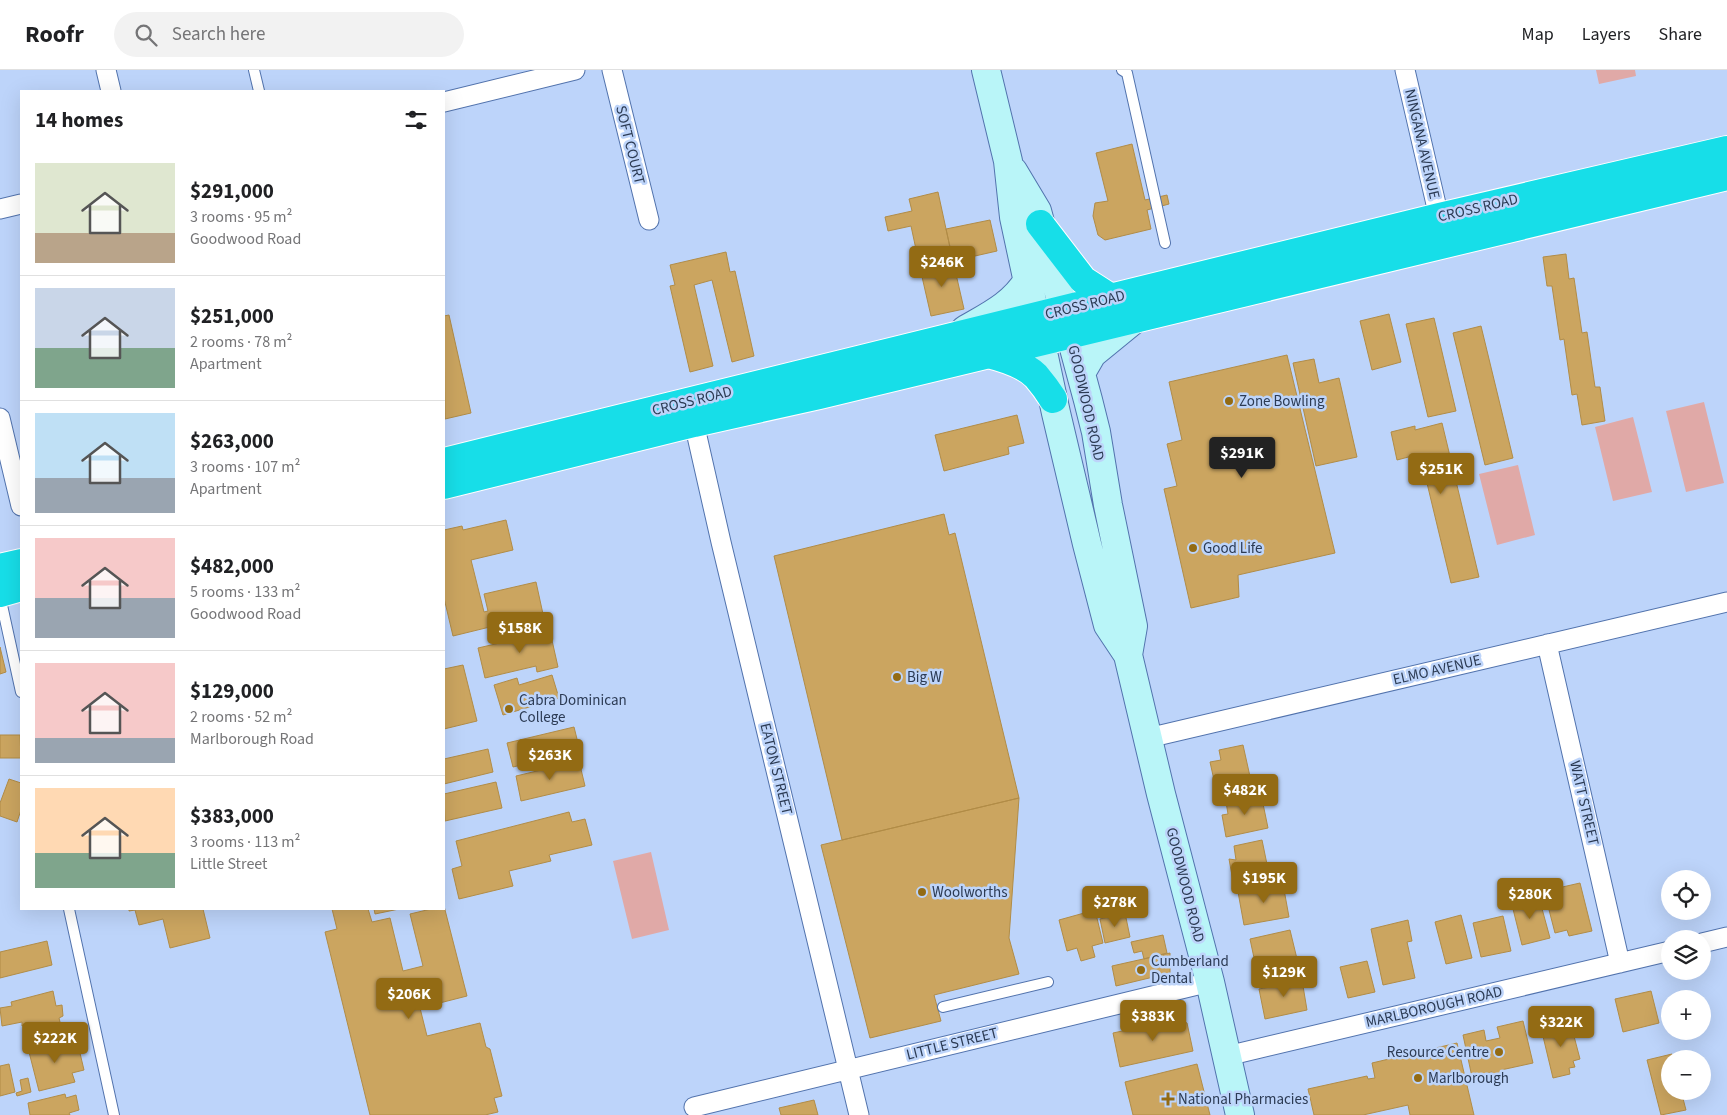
<!DOCTYPE html>
<html lang="en">
<head>
<meta charset="utf-8">
<style>
  :root { --surface:#fff; --page:#f2f2f2; --text:#202124; --muted:#757577; --line:#e0e0e0; --accent:#936b14 }
  body { margin:0; font-family:"Source Sans 3",sans-serif; background:var(--page); color:var(--text); height:100vh; display:flex; flex-direction:column; font-size:19px; white-space:nowrap }
  * { box-sizing:border-box; margin:0 }
  p { font-size:16px; color:var(--muted) }
  .icon { flex:none; width:28px; height:28px; fill:none; stroke:currentColor; stroke-width:2; stroke-linecap:round; stroke-linejoin:round }
  .map { position:relative; flex:1; overflow:hidden }
  .panel { position:absolute; left:20px; top:20px; width:425px; height:820px; display:flex; flex-direction:column; background:var(--surface); border-radius:0px; box-shadow:0 5px 20px #0002 }
  .panel>* { flex:none }
  .controls { position:absolute; left:1661px; top:800px; display:grid; gap:10px }
  .controls a { display:grid; place-items:center; width:50px; height:50px; border-radius:50%; background:var(--surface); box-shadow:0 5px 20px #0002; font-size:25px }
  .price { position:absolute; translate:-50% -42px; padding:0 11px; border-radius:5px; background:var(--accent); color:#fff; font-size:16px; line-height:32px; filter:drop-shadow(0 1px 2px #0008) }
  .price::after { content:''; position:absolute; left:50%; top:30px; width:15px; height:11px; margin-left:-8px; background:inherit; clip-path:polygon(0 0,100% 0,50% 100%) }
  .price.active { background:#222; color:#fff }
  ul { padding:0; list-style:none }
  li { display:flex; align-items:center; gap:15px; height:125px; padding:0 15px }
  li+li { border-top:1px solid var(--line) }
  li span { display:grid; place-items:center; flex:none; width:140px; height:100px; border-radius:0px; color:#555 }
  li>.icon { margin-inline-start:auto }
  span .icon { width:60px; height:60px; fill:#fffc; stroke-width:1 }
  li b { font-size:21px }
  h2 { display:flex; justify-content:space-between; align-items:center; height:60px; padding:0 15px; font-size:21px }
  header { display:flex; align-items:center; gap:30px; box-sizing:border-box; height:70px; padding:0 25px; background:var(--surface); border-bottom:1px solid var(--line) }
  header strong { font-size:24px }
  nav { display:flex; gap:28px; margin-inline-start:auto; font-size:18px }
  .search { width:350px; height:45px; background:var(--page); display:flex; align-items:center; gap:12px; box-sizing:border-box; padding:0 18px; border-radius:28px; color:var(--muted); font-size:19px }
  .map>svg:first-child { display:block }
  .green { fill:#e0a9a7 }
  .building { fill:#cba560; stroke:#b18c47 }
  .lines { fill:none; stroke-linecap:round; stroke-linejoin:round }
  .lane-casing { stroke:#5273ad; stroke-width:12 }
  .street-casing { stroke:#5273ad; stroke-width:21 }
  .secondary-casing { stroke:#5273ad; stroke-width:30 }
  .highway-casing { stroke:#fff; stroke-width:30 }
  .lane { stroke:#fff; stroke-width:10 }
  .street { stroke:#fff; stroke-width:19 }
  .secondary { stroke:#b9f5f8; stroke-width:28 }
  .highway { stroke:#17dee8; stroke-width:28 }
  .poi-dot { fill:#936b14; stroke:#bdd4fa; stroke-width:2 }
  .labels { text-anchor:middle; dominant-baseline:central; stroke-width:5; stroke-linejoin:round; paint-order:stroke }
  .street-label { font-size:15px; fill:#2c3b54; stroke:#bdd4fa }
  .poi-label { font-size:15px; fill:#2c3b54; stroke:#bdd4fa; text-anchor:start }
</style>
</head>
<body>
<header>
<strong>Roofr</strong>
<div class="search"><svg class="icon" aria-label="search" viewBox="0 0 24 24"><circle cx="10" cy="10" r="6"/><path d="M15 15l6 6"/></svg>Search here</div>
<nav><a>Map</a><a>Layers</a><a>Share</a></nav>
</header>
<div class="map">
<svg width="1727" height="1045" viewBox="0 0 1727 1045">
  <rect width="100%" height="100%" fill="#bdd4fa"/>
  <path class="green" d="M 1596,0 L 1635,0 L 1636,6 L 1599,14 Z
    M 1704,332 L 1724,413 L 1686,422 L 1666,341 Z
    M 1633,347 L 1652,422 L 1613,431 L 1595,357 Z
    M 1518,395 L 1535,465 L 1497,475 L 1479,404 Z
    M 651,782 L 669,860 L 632,869 L 613,791 Z"/>
  <path class="building" d="M 1132,74 L 1145,130 L 1167,125 L 1169,134 L 1147,140 L 1151,159 L 1105,170 L 1098,165 L 1093,146 L 1095,133 L 1108,131 L 1096,83 Z
    M 938,122 L 953,191 L 920,198 L 911,156 L 888,161 L 885,147 L 912,141 L 909,129 Z
    M 990,150 L 997,181 L 953,191 L 946,159 Z
    M 726,182 L 730,202 L 735,201 L 754,286 L 732,292 L 712,210 L 694,215 L 713,296 L 690,302 L 670,216 L 675,215 L 670,195 Z
    M 1566,184 L 1569,209 L 1574,208 L 1582,263 L 1587,262 L 1595,317 L 1600,317 L 1605,351 L 1582,355 L 1577,324 L 1572,325 L 1564,269 L 1560,270 L 1552,216 L 1547,216 L 1543,187 Z
    M 953,191 L 964,239 L 931,246 L 920,198 Z
    M 1389,244 L 1401,292 L 1372,300 L 1360,251 Z
    M 449,245 L 471,343 L 445,349 L 444,246 Z
    M 1434,248 L 1456,341 L 1428,347 L 1406,254 Z
    M 1481,256 L 1513,388 L 1485,395 L 1453,263 Z
    M 1287,285 L 1335,483 L 1238,505 L 1239,527 L 1191,538 L 1164,419 L 1177,416 L 1167,374 L 1182,370 L 1169,312 Z
    M 1314,289 L 1319,313 L 1339,308 L 1357,387 L 1316,396 L 1293,293 Z
    M 1017,345 L 1024,373 L 1008,377 L 1009,384 L 944,401 L 935,365 Z
    M 1442,353 L 1479,507 L 1451,513 L 1420,384 L 1397,390 L 1391,362 L 1415,356 L 1415,360 Z
    M 944,444 L 949,465 L 955,463 L 1019,728 L 842,770 L 774,486 Z
    M 506,450 L 513,480 L 471,490 L 484,542 L 488,541 L 484,524 L 536,512 L 543,544 L 453,566 L 444,528 L 444,460 L 462,456 L 463,460 Z
    M 549,557 L 558,597 L 537,602 L 536,596 L 485,608 L 478,578 L 517,569 L 516,564 Z
    M 0,577 L 6,602 L 0,604 Z
    M 463,595 L 477,651 L 444,659 L 444,599 Z
    M 552,605 L 559,628 L 503,645 L 494,615 L 517,608 L 519,615 Z
    M 574,657 L 580,681 L 513,697 L 507,673 Z
    M 0,665 L 20,665 L 21,688 L 0,688 Z
    M 1243,675 L 1251,711 L 1216,719 L 1210,692 L 1221,690 L 1219,680 Z
    M 488,679 L 493,702 L 444,714 L 444,689 Z
    M 579,691 L 585,716 L 521,731 L 516,706 Z
    M 9,709 L 21,713 L 21,740 L 17,752 L 0,746 L 0,733 Z
    M 496,712 L 502,738 L 445,751 L 444,724 Z
    M 1261,724 L 1268,758 L 1226,767 L 1222,745 L 1228,744 L 1226,732 Z
    M 1019,728 L 1009,868 L 1019,904 L 934,925 L 941,951 L 870,968 L 821,775 Z
    M 569,742 L 572,752 L 585,749 L 592,775 L 549,785 L 551,791 L 509,801 L 513,816 L 459,829 L 452,799 L 462,796 L 456,771 Z
    M 1262,770 L 1269,804 L 1233,811 L 1229,789 L 1236,790 L 1234,776 Z
    M 1580,813 L 1592,861 L 1569,866 L 1567,860 L 1555,863 L 1548,836 L 1561,832 L 1558,818 Z
    M 1283,814 L 1289,847 L 1244,855 L 1238,822 Z
    M 1538,824 L 1550,868 L 1522,875 L 1511,831 Z
    M 444,836 L 467,926 L 420,938 L 427,966 L 480,953 L 486,977 L 490,979 L 502,1026 L 494,1028 L 498,1042 L 485,1045 L 370,1045 L 325,862 L 337,859 L 332,839 L 368,839 L 372,852 L 390,848 L 403,901 L 423,896 L 410,844 L 431,839 L 444,839 Z
    M 129,839 L 203,839 L 210,868 L 170,878 L 163,849 L 139,855 L 135,840 L 129,841 Z
    M 374,839 L 399,839 L 375,844 Z
    M 1095,840 L 1103,873 L 1092,876 L 1095,887 L 1081,891 L 1077,878 L 1067,881 L 1059,850 Z
    M 1125,843 L 1130,867 L 1105,873 L 1100,849 Z
    M 1461,845 L 1472,888 L 1446,894 L 1435,852 Z
    M 1503,846 L 1511,881 L 1481,887 L 1473,853 Z
    M 1408,850 L 1412,871 L 1407,872 L 1415,908 L 1383,915 L 1371,859 Z
    M 1290,860 L 1298,893 L 1257,902 L 1250,869 Z
    M 1163,865 L 1167,883 L 1144,889 L 1142,881 L 1134,883 L 1131,872 Z
    M 47,871 L 52,895 L 0,908 L 0,882 Z
    M 1170,883 L 1170,903 L 1116,916 L 1112,896 Z
    M 1367,891 L 1375,922 L 1348,928 L 1340,897 Z
    M 1301,904 L 1307,940 L 1265,949 L 1259,919 L 1286,914 L 1285,907 Z
    M 53,921 L 56,936 L 62,935 L 63,946 L 59,948 L 63,964 L 37,970 L 35,960 L 29,960 L 28,955 L 22,956 L 22,952 L 2,956 L 0,938 L 12,936 L 11,932 Z
    M 1651,921 L 1659,953 L 1623,962 L 1615,929 Z
    M 1178,949 L 1187,953 L 1193,981 L 1120,997 L 1113,963 Z
    M 1523,951 L 1533,993 L 1501,1000 L 1504,1009 L 1494,1011 L 1492,1002 L 1472,1007 L 1463,965 L 1484,960 L 1486,971 L 1500,968 L 1497,957 Z
    M 1570,951 L 1580,989 L 1573,991 L 1575,997 L 1569,998 L 1570,1004 L 1553,1008 L 1541,958 Z
    M 63,967 L 67,981 L 79,979 L 84,1000 L 72,1003 L 75,1012 L 39,1021 L 29,982 L 46,977 L 45,971 Z
    M 1457,973 L 1474,1045 L 1410,1045 L 1408,1035 L 1363,1045 L 1314,1045 L 1308,1019 L 1367,1006 L 1368,1009 L 1375,1008 L 1372,993 Z
    M 1672,984 L 1674,989 L 1670,989 L 1670,1021 L 1681,1021 L 1686,1040 L 1661,1045 L 1647,990 Z
    M 9,994 L 15,1022 L 0,1026 L 0,996 Z
    M 1197,994 L 1210,1045 L 1133,1045 L 1125,1012 Z
    M 28,1008 L 31,1022 L 17,1026 L 16,1023 L 22,1021 L 20,1010 Z
    M 65,1024 L 66,1028 L 76,1025 L 79,1040 L 69,1043 L 70,1045 L 30,1045 L 28,1033 Z
    M 814,1030 L 818,1045 L 781,1045 L 779,1038 Z"/>
  <g class="lines">
    <g class="lane-casing">
      <path id="lane" d="M 254,0 L 259,21
        M 1122,0 L 1127,3 L 1165,173
        M 0,526 L 21,622
        M 69,839 L 114,1045
        M 943,937 L 1048,912"/>
    </g>
    <g class="street-casing">
      <path id="street" d="M 106,0 L 111,21
        M 612,0 L 649,150
        M 1405,0 L 1439,147
        M 444,32 L 575,0
        M 0,139 L 21,134
        M 0,348 L 21,436
        M 694,353 L 721,472 L 859,1045
        M 1547,574 L 1620,893
        M 1148,668 L 1727,532
        M 1702,873 L 1727,867
        M 1227,986 L 1670,881
        M 694,1037 L 1210,912"/>
    </g>
    <g class="secondary-casing">
      <path id="secondary" d="M 986,0 L 1008,91 L 1014,147 L 1056,343 L 1087,474 L 1108,555 L 1128,585 L 1161,724 L 1210,912 L 1240,1045
        M 1013,101 L 1037,141 L 1088,330 L 1096,362 L 1108,435 L 1133,556 L 1128,585
        M 965,260 C 989,246 1013,235 1028,210
        M 1081,303 L 1092,284 L 1136,248"/>
    </g>
    <g class="highway-casing">
      <path id="highway" d="M 1040,154 L 1083,210 L 1111,228
        M 988,284 C 1004,288 1024,294 1036,306 C 1042,313 1048,321 1053,329
        M 444,392 L 1439,147 L 1727,80
        M 444,415 L 694,353 L 819,325 L 1727,106
        M 0,498 L 21,493
        M 0,523 L 21,517"/>
    </g>
    <use href="#lane" class="lane"/>
    <use href="#street" class="street"/>
    <use href="#secondary" class="secondary"/>
    <use href="#highway" class="highway"/>
  </g>
  <g class="poi-dot">
    <circle cx="1229" cy="331" r="5"/>
    <circle cx="1193" cy="478" r="5"/>
    <circle cx="897" cy="607" r="5"/>
    <circle cx="509" cy="639" r="5"/>
    <circle cx="922" cy="822" r="5"/>
    <circle cx="1141" cy="900" r="5"/>
    <circle cx="1499" cy="982" r="5"/>
    <circle cx="1418" cy="1008" r="5"/>
    <path d="M1165.5 1021.5h5v5h5v5h-5v5h-5v-5h-5v-5h5z"/>
  </g>
  <g class="labels">
    <g class="street-label">
      <text transform="translate(1422 74) rotate(77)">NINGANA AVENUE</text>
      <text transform="translate(630 75) rotate(76)">SOFT COURT</text>
      <text transform="translate(1478 138) rotate(-13)">CROSS ROAD</text>
      <text transform="translate(1085 235) rotate(-14)">CROSS ROAD</text>
      <text transform="translate(692 331) rotate(-14)">CROSS ROAD</text>
      <text transform="translate(1086 333) rotate(77)">GOODWOOD ROAD</text>
      <text transform="translate(1437 600) rotate(-13)">ELMO AVENUE</text>
      <text transform="translate(776 699) rotate(76)">EATON STREET</text>
      <text transform="translate(1584 733) rotate(77)">WATT STREET</text>
      <text transform="translate(1185 815) rotate(76)">GOODWOOD ROAD</text>
      <text transform="translate(1434 937) rotate(-13)">MARLBOROUGH ROAD</text>
      <text transform="translate(952 974) rotate(-14)">LITTLE STREET</text>
    </g>
    <g class="poi-label">
      <text x="1239" y="331">Zone Bowling</text>
      <text x="1203" y="478">Good Life</text>
      <text x="907" y="607">Big W</text>
      <text x="519" y="630">Cabra Dominican<tspan x="519" dy="17">College</tspan></text>
      <text x="932" y="822">Woolworths</text>
      <text x="1151" y="891">Cumberland<tspan x="1151" dy="17">Dental</tspan></text>
      <text x="1489" y="982" text-anchor="end">Resource Centre</text>
      <text x="1428" y="1008">Marlborough</text>
      <text x="1178" y="1029">National Pharmacies</text>
    </g>
  </g>
</svg>
<div class="controls">
<a><svg class="icon" aria-label="locate" viewBox="0 0 24 24"><circle cx="12" cy="12" r="6"/><path d="M12 2v4M12 18v4M2 12h4M18 12h4"/></svg></a>
<a><svg class="icon" aria-label="layers" viewBox="0 0 24 24"><path d="M12 4l9 5-9 5-9-5zM3 14l9 5 9-5"/></svg></a>
<a>+</a>
<a>−</a>
</div>
<b class="price" style="left:942px;top:218px">$246K</b>
<b class="price active" style="left:1242px;top:409px">$291K</b>
<b class="price" style="left:1441px;top:425px">$251K</b>
<b class="price" style="left:520px;top:584px">$158K</b>
<b class="price" style="left:550px;top:711px">$263K</b>
<b class="price" style="left:1245px;top:746px">$482K</b>
<b class="price" style="left:1264px;top:834px">$195K</b>
<b class="price" style="left:1530px;top:850px">$280K</b>
<b class="price" style="left:1115px;top:858px">$278K</b>
<b class="price" style="left:1284px;top:928px">$129K</b>
<b class="price" style="left:409px;top:950px">$206K</b>
<b class="price" style="left:1153px;top:972px">$383K</b>
<b class="price" style="left:1561px;top:978px">$322K</b>
<b class="price" style="left:55px;top:994px">$222K</b>
<section class="panel">
<h2>14 homes<svg class="icon" aria-label="filters" viewBox="0 0 24 24"><path d="M4 7h16M4 17h16"/><circle cx="9" cy="7" r="2"/><circle cx="15" cy="17" r="2"/></svg></h2>
<ul>
<li><span style="background:linear-gradient(#dfe7d0 70%,#b9a48a 0)"><svg class="icon" aria-label="home" viewBox="0 0 24 24"><path d="M3 11l9-7 9 7M6 9v11h12V9"/></svg></span><div><b>$291,000</b><p>3 rooms · 95 m²</p><p>Goodwood Road</p></div></li>
<li><span style="background:linear-gradient(#c9d6e8 60%,#7fa58c 0)"><svg class="icon" aria-label="home" viewBox="0 0 24 24"><path d="M3 11l9-7 9 7M6 9v11h12V9"/></svg></span><div><b>$251,000</b><p>2 rooms · 78 m²</p><p>Apartment</p></div></li>
<li><span style="background:linear-gradient(#bfe0f5 65%,#9aa5b1 0)"><svg class="icon" aria-label="home" viewBox="0 0 24 24"><path d="M3 11l9-7 9 7M6 9v11h12V9"/></svg></span><div><b>$263,000</b><p>3 rooms · 107 m²</p><p>Apartment</p></div></li>
<li><span style="background:linear-gradient(#f6c9c9 60%,#9aa5b1 0)"><svg class="icon" aria-label="home" viewBox="0 0 24 24"><path d="M3 11l9-7 9 7M6 9v11h12V9"/></svg></span><div><b>$482,000</b><p>5 rooms · 133 m²</p><p>Goodwood Road</p></div></li>
<li><span style="background:linear-gradient(#f6c9c9 75%,#9aa5b1 0)"><svg class="icon" aria-label="home" viewBox="0 0 24 24"><path d="M3 11l9-7 9 7M6 9v11h12V9"/></svg></span><div><b>$129,000</b><p>2 rooms · 52 m²</p><p>Marlborough Road</p></div></li>
<li><span style="background:linear-gradient(#ffd9b3 65%,#7fa58c 0)"><svg class="icon" aria-label="home" viewBox="0 0 24 24"><path d="M3 11l9-7 9 7M6 9v11h12V9"/></svg></span><div><b>$383,000</b><p>3 rooms · 113 m²</p><p>Little Street</p></div></li>
</ul>
</section>
</div>
</body>
</html>
